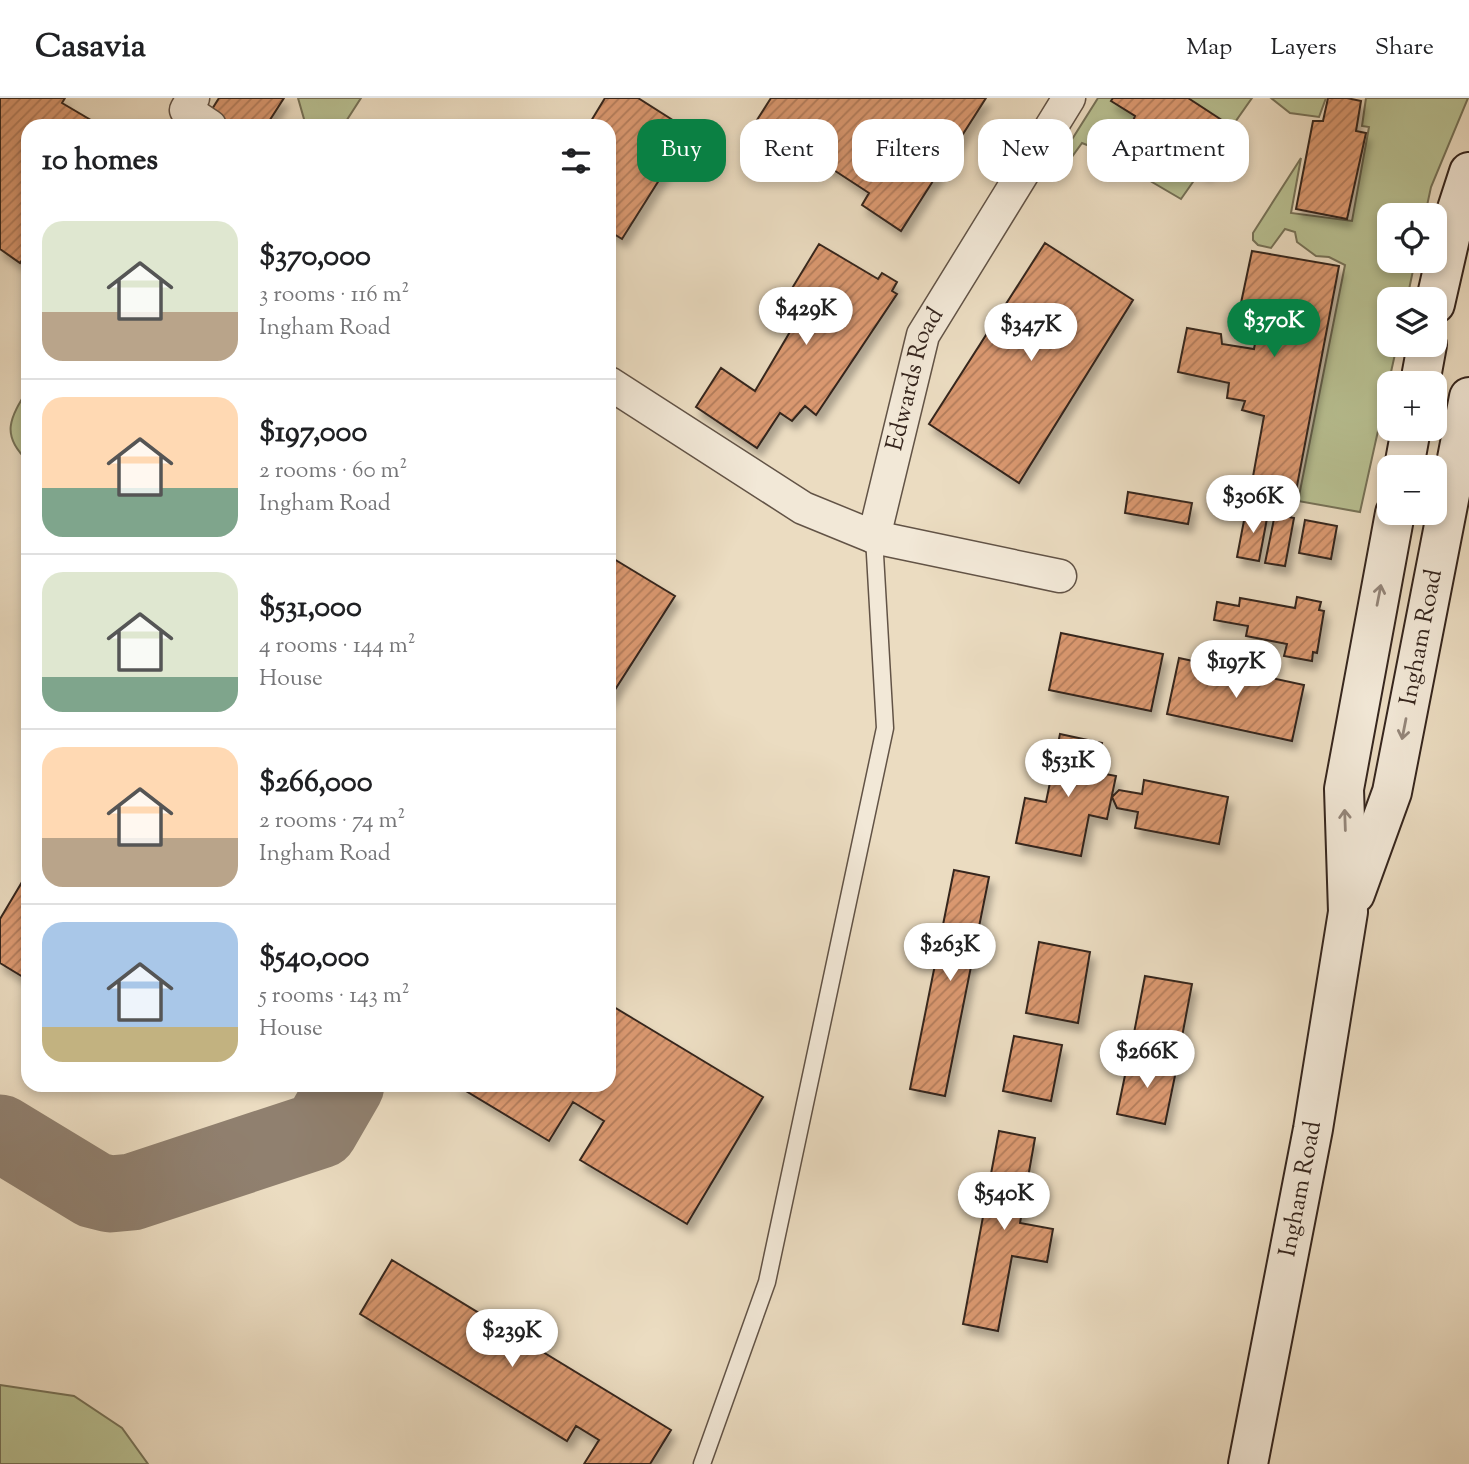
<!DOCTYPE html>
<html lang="en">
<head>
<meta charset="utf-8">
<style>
  :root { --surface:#fff; --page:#f6f6f6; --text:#202124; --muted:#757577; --line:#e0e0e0; --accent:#0b8043 }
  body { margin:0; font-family:"Sorts Mill Goudy",serif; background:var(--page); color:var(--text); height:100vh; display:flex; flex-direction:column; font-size:26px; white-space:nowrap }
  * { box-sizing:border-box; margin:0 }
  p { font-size:23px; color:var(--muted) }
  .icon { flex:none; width:38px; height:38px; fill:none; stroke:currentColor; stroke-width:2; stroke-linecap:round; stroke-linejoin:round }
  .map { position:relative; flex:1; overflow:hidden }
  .panel { position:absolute; left:21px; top:21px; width:595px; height:973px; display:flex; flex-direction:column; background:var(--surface); border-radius:21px; box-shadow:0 4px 10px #0003 }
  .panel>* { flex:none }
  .top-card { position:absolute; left:637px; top:21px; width:665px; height:63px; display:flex; gap:14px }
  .controls { position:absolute; left:1377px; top:105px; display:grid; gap:14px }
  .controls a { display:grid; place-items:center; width:70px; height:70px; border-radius:14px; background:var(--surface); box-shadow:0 4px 10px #0003; font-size:35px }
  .price { position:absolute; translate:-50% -60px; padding:0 16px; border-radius:24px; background:#fff; color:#222; font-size:23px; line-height:46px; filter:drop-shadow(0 2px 4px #0008) }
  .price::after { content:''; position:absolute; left:50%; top:42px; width:21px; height:16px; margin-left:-10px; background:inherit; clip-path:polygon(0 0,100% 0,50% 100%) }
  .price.current { background:var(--accent); color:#fff }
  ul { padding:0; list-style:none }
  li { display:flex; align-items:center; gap:21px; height:175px; padding:0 21px }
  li+li { border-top:2px solid var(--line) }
  li span { display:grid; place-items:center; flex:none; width:196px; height:140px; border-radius:21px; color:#555 }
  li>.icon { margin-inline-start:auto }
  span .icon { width:84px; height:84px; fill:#fffc; stroke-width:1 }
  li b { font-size:30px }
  h2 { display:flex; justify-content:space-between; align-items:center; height:84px; padding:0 21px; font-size:30px }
  .chip { padding:0 24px; border-radius:21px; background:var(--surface); box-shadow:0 4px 10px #0003; font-size:24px; line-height:63px }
  .chip.current { background:var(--accent); color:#fff }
  header { display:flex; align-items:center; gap:42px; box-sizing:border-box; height:98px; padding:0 35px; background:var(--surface); border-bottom:2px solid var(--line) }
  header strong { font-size:33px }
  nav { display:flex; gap:38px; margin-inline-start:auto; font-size:24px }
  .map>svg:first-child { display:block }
  .grass { fill:#b8c092; stroke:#767258; stroke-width:2 }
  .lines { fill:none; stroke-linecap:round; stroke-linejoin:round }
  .taxiway { stroke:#90806f; stroke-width:77 }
  .building { fill:url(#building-hatch); stroke:#35251d; stroke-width:2; filter:url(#shadow) }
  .lane-casing { stroke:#625346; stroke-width:19 }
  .street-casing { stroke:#625346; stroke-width:35 }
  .secondary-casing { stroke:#35251d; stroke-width:42 }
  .lane { stroke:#f2e8d7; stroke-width:16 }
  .street { stroke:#f2e8d7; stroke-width:32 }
  .secondary { stroke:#f2e8d7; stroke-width:38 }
  .oneway { stroke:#94867a }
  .labels { text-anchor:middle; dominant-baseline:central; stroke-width:5; stroke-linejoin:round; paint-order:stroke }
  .street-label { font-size:24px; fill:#35251d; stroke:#f2e8d7 }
</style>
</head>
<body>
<header>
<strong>Casavia</strong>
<nav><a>Map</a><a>Layers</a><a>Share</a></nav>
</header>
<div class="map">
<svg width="1469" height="1366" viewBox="0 0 1469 1366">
  <defs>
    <pattern id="building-hatch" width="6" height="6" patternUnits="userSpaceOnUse" patternTransform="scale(1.75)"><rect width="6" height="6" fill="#da986f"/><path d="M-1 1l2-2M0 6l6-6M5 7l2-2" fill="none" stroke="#b27c5b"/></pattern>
    <filter id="shadow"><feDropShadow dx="4.5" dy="8" stdDeviation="3.5" flood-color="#0004"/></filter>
  </defs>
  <rect width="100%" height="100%" fill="#ebdcc1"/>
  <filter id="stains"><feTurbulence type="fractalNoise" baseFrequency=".00286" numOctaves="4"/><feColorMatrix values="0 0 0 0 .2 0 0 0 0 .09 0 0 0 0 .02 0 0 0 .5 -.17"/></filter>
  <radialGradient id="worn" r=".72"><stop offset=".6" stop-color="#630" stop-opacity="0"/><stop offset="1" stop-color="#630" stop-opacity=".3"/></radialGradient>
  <path class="grass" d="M 298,0 L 361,0 L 343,28 L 306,28 Z
    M 1098,0 L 1252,0 L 1181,101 L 1092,49 L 1082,45 L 1066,67 L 1059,62 Z
    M 1271,0 L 1326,0 L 1319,19 L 1290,15 Z
    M 1366,0 L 1468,0 L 1431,89 L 1425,117 L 1390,117 L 1390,163 L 1415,163 L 1407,201 L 1390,201 L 1390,247 L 1397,247 L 1360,414 L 1298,403 L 1345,167 L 1329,159 L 1316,158 L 1297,144 L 1295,134 L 1285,131 L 1271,150 L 1258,147 L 1253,142 L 1253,135 L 1301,60 L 1291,115 L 1352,123 L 1369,29 L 1362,28 Z
    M 28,291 L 28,363 C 0,337 10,320 28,291 Z
    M 0,1287 L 74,1298 L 122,1330 L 148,1366 L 0,1366 Z"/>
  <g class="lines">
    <path class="taxiway" d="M 0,1035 L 94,1092 L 110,1096 L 132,1094 L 320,1032 L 346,987"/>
  </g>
  <path class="building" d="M 0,0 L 65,0 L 62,5 L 101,28 L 28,28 L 28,153 L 20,165 L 0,151 Z
    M 219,0 L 284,0 L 266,28 L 230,28 L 209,16 Z
    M 605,0 L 638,0 L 690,33 L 622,141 L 609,133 L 609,28 L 588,28 Z
    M 771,0 L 986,0 L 901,133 L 862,107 L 869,95 L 757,22 Z
    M 1113,0 L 1188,0 L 1234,30 L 1206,75 L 1131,28 L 1135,18 L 1111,3 Z
    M 1328,0 L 1347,0 L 1361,3 L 1356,33 L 1366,35 L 1347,121 L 1296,111 L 1313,23 L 1323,23 Z
    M 1045,145 L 1133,202 L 1019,385 L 929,326 Z
    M 819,146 L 878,181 L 882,175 L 897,184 L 892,193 L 897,196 L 816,317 L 805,308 L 792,323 L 780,315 L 757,350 L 696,309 L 721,270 L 755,293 L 794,227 L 777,215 Z
    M 1252,153 L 1339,168 L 1296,393 L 1252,384 L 1264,318 L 1242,312 L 1245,303 L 1227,300 L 1229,285 L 1178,274 L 1187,230 L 1221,236 L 1222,246 L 1254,251 L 1259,224 L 1264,224 L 1263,214 L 1284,220 L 1285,213 L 1241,205 Z
    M 1128,394 L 1192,405 L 1188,426 L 1125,415 Z
    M 1246,412 L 1268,415 L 1259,463 L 1237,459 Z
    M 1275,416 L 1294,420 L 1285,468 L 1265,465 Z
    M 1305,422 L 1337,428 L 1331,461 L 1299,455 Z
    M 609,458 L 675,498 L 609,601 Z
    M 1297,499 L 1321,504 L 1319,512 L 1324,513 L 1317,555 L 1313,554 L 1312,563 L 1284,558 L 1287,546 L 1246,538 L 1248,528 L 1214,522 L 1217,504 L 1239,508 L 1240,500 L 1295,510 Z
    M 1061,535 L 1163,556 L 1151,613 L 1049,592 Z
    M 1179,560 L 1304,587 L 1292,643 L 1167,616 Z
    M 1060,636 L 1102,645 L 1095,674 L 1116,678 L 1107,721 L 1089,717 L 1081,758 L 1016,745 L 1025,700 L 1046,704 Z
    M 1144,682 L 1228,699 L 1219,746 L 1135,730 L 1138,714 L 1117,710 L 1112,699 L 1119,692 L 1142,696 Z
    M 954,772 L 989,779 L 945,998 L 910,991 Z
    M 28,774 L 28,882 L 0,865 L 0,821 Z
    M 1039,844 L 1090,854 L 1078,925 L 1026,915 Z
    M 1145,878 L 1192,886 L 1181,944 L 1134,935 Z
    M 609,906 L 763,999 L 687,1126 L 580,1062 L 604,1023 L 573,1004 L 549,1043 L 456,987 L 609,987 Z
    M 1014,938 L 1062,947 L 1051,1003 L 1003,993 Z
    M 1129,958 L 1177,968 L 1165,1026 L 1117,1016 Z
    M 999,1033 L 1035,1040 L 1020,1125 L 1053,1131 L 1047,1164 L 1012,1158 L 998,1233 L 963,1226 Z
    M 392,1162 L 671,1332 L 650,1366 L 584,1366 L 599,1342 L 576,1328 L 567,1343 L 360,1216 Z"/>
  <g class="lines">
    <g class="lane-casing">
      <path id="lane" d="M 702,1366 L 767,1184 L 885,630 L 874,439"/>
    </g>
    <g class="street-casing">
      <g id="street">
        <path d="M 193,0 L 186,12 L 210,28"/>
        <path d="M 609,285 L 803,410 L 874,439 L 1060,478"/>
        <path id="s1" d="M 874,439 L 923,237 L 1069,0"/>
      </g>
    </g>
    <g class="secondary-casing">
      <g id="secondary">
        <path d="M 1435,206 L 1456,114 L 1469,74"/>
        <path d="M 1420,285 L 1427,247"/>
        <path d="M 1404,369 L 1411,331"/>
        <path id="s2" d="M 1355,796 L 1392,694 L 1469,299"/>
        <path id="s3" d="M 1248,1366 L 1313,1031 L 1348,814 L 1344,691 L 1395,415"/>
      </g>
    </g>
    <use href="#lane" class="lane"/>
    <use href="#street" class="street"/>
    <use href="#secondary" class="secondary"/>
  </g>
  <defs><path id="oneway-shaft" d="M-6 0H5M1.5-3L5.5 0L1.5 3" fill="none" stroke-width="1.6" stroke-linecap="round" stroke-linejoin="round" transform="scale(1.75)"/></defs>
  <g class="oneway">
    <use href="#oneway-shaft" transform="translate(1379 497) rotate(-79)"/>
    <use href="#oneway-shaft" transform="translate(1404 631) rotate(101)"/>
    <use href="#oneway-shaft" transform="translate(1345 722) rotate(-92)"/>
  </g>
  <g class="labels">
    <g class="street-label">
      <text stroke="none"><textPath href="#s1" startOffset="163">Edwards Road</textPath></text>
      <text stroke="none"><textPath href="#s2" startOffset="266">Ingham Road</textPath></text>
      <text stroke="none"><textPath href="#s3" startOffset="280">Ingham Road</textPath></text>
    </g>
  </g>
  <rect width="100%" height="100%" filter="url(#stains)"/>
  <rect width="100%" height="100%" fill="url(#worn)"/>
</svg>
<div class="controls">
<a><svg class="icon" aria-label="locate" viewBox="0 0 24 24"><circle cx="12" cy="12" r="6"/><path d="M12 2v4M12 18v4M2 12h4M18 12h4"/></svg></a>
<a><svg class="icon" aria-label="layers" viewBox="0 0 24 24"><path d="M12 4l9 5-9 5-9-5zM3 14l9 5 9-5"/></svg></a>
<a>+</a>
<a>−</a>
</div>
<b class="price" style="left:806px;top:249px">$429K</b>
<b class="price current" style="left:1274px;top:261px">$370K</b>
<b class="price" style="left:1031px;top:265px">$347K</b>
<b class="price" style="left:1253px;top:437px">$306K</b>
<b class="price" style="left:1236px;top:602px">$197K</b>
<b class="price" style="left:1068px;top:701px">$531K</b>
<b class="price" style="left:950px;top:885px">$263K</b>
<b class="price" style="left:1147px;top:992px">$266K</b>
<b class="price" style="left:1004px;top:1134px">$540K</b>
<b class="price" style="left:512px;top:1271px">$239K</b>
<div class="top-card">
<a class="chip current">Buy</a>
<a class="chip">Rent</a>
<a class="chip">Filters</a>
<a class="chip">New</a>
<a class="chip">Apartment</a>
</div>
<section class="panel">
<h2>10 homes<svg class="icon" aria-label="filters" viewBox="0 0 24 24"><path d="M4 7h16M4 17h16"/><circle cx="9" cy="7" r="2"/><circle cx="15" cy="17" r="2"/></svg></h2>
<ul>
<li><span style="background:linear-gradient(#dfe7d0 65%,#b9a48a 0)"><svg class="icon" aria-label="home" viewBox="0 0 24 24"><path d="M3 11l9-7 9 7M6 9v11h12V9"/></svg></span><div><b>$370,000</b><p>3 rooms · 116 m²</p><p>Ingham Road</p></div></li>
<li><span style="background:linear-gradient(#ffd9b3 65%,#7fa58c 0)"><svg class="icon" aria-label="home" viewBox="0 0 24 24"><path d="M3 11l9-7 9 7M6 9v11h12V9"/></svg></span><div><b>$197,000</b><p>2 rooms · 60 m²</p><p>Ingham Road</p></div></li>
<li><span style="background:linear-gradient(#dfe7d0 75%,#7fa58c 0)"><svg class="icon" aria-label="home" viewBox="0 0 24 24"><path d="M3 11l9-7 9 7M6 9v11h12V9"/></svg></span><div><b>$531,000</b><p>4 rooms · 144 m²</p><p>House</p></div></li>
<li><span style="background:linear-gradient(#ffd9b3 65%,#b9a48a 0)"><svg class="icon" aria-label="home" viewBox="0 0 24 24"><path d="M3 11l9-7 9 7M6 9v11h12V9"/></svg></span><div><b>$266,000</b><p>2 rooms · 74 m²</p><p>Ingham Road</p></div></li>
<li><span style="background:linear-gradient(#a9c7e8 75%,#c2b280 0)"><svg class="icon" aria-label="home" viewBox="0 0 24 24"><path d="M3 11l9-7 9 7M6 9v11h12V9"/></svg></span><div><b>$540,000</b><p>5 rooms · 143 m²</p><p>House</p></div></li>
</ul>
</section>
</div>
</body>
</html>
